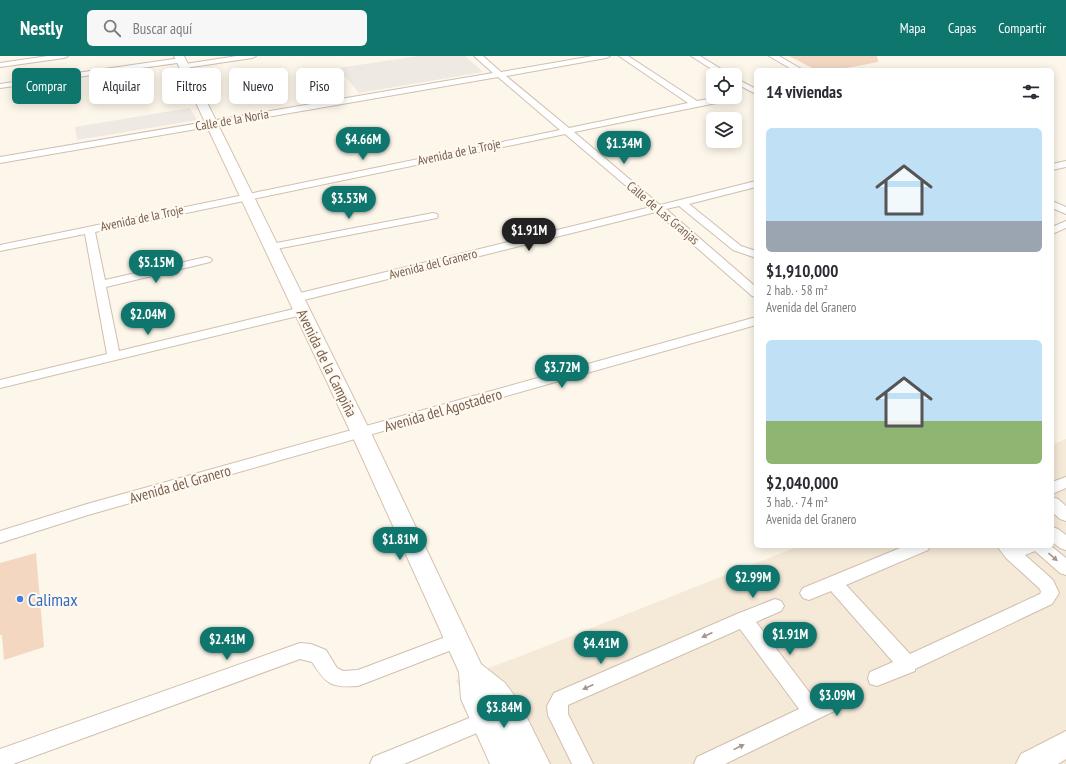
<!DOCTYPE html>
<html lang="es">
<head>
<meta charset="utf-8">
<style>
  :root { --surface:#fff; --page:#f7f7f7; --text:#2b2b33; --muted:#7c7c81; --accent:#0f766e }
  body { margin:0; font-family:"PT Sans Narrow",sans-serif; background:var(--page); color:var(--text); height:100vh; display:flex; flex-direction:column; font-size:15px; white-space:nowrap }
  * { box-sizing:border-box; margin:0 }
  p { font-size:13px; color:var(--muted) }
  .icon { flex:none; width:22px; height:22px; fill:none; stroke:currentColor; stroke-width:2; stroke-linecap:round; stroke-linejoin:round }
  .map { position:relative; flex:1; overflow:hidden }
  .sheet { position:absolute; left:754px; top:12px; width:300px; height:480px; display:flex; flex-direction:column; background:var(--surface); border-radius:6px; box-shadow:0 2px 10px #0003 }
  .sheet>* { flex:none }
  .guide { position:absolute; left:12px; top:12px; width:380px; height:36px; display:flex; gap:8px }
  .tools { position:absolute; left:706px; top:12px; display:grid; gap:8px }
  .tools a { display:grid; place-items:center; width:36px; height:36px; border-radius:6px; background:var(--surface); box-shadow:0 2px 10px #0003; font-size:20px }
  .price { position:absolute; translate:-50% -34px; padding:0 9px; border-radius:14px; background:var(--accent); color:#fff; font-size:13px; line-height:26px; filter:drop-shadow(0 1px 2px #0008) }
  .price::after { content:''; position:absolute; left:50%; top:24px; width:12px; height:9px; margin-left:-6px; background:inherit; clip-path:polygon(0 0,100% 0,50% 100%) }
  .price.selected { background:#222; color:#fff }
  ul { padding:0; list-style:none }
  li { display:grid; align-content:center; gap:8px; height:212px; padding:0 12px }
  li span { display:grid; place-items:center; height:124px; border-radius:6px; color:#555 }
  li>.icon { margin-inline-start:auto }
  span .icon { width:72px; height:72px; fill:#fffc; stroke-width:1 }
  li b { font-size:17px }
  h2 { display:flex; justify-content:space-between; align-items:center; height:48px; padding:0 12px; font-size:17px }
  .tag { padding:0 14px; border-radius:6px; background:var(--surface); box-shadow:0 2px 10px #0003; font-size:14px; line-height:36px }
  .tag.selected { background:var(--accent); color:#fff }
  header { display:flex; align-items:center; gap:24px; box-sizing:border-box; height:56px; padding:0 20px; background:var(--accent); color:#fff }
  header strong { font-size:19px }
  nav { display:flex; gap:22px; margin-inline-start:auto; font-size:14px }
  .search { width:280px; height:36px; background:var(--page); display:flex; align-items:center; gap:10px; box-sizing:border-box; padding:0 14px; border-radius:6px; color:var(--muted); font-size:15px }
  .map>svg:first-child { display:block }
  .residential { fill:#f5e9d8 }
  .industrial { fill:#eee9e3 }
  .building { fill:#f3d7c1 }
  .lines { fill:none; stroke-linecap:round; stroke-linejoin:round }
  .street-casing { stroke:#d0bfaf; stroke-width:2 }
  .secondary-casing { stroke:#d6c1af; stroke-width:2 }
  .street { fill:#fff; fill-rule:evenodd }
  .secondary { fill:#fff; fill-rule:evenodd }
  .oneway { fill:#a8968b }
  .shop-dot { fill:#3f7fe0; stroke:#fffaf1; stroke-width:1.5 }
  .labels { text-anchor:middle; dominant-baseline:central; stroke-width:4; stroke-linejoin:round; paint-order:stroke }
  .far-street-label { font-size:13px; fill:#795e4c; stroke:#fffaf1 }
  .street-label { font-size:15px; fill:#795e4c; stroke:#fffaf1 }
  .near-shop-label { font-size:18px; fill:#366cbe; stroke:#fffaf1; text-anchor:start }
</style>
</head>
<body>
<header>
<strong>Nestly</strong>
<div class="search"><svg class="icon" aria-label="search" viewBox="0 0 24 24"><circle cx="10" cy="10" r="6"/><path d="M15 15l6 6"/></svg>Buscar aquí</div>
<nav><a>Mapa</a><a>Capas</a><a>Compartir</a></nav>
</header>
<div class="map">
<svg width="1066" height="708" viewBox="0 0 1066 708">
  <rect width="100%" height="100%" fill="#fdf6ea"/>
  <path class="residential" d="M 1066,383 L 1066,708 L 496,708 L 456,624 L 526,598 L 799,490 L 1052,490 L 1052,389 Z"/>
  <path class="industrial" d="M 419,0 L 465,0 L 483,16 L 359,37 L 338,12 Z
    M 190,52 L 197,64 L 77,84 L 75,71 Z"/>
  <path class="building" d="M 789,0 L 877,0 L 878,6 L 836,14 L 816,14 Z
    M 36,497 L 44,591 L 4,604 L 2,579 L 0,579 L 0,507 Z"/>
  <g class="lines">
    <g class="street-casing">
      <path id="street" d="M 48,0 L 68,0 L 64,2 L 0,11 L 0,7 Z
        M 237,0 L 256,0 L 252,2 L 185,12 L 181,10 L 185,8 Z
        M 474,0 L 483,0 L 501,16 L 593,0 L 610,0 L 606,2 L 506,20 L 569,72 L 688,47 L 619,0 L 628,0 L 697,45 L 719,41 L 735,41 L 731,44 L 574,76 L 660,149 L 756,125 L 756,131 L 689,148 L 741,190 L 756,195 L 756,202 L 733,194 L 679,150 L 666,153 L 756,231 L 756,241 L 752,240 L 656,156 L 296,246 L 292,245 L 290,242 L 292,239 L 651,151 L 565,78 L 95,176 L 105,224 L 206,201 L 210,202 L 212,204 L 210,206 L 106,231 L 119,295 L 302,251 L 306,252 L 308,255 L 306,258 L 0,332 L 0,324 L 107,298 L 85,178 L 0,195 L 0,189 L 560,74 L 498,21 L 0,107 L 0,101 L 493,17 Z
        M 691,0 L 700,0 L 731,19 L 721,19 Z
        M 769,0 L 779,0 L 803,14 L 793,14 Z
        M 181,2 L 184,2 L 184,6 L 0,32 L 0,28 Z
        M 735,22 L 756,33 L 756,38 L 735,27 Z
        M 1066,105 L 1066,111 L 1052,114 L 1052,108 Z
        M 1052,145 L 1066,151 L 1066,158 L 1052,152 Z
        M 433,157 L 437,158 L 438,160 L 437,162 L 271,194 L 265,191 L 271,188 Z
        M 1066,165 L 1066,172 L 1052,178 L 1052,171 Z
        M 756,261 L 756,269 L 88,459 L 0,487 L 0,475 L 87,448 Z
        M 1066,421 L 1066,432 L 1052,438 L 1052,426 Z
        M 1052,441 L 1058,443 L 1066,450 L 1066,465 L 1060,463 L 1052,456 Z
        M 1052,471 L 1058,473 L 1066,479 L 1066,494 L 1060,492 L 1052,486 Z
        M 905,490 L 930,490 L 928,494 L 846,529 L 910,598 L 1040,538 L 1041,536 L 1040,533 L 1006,502 L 997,490 L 1051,490 L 1066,502 L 1066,519 L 1060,517 L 1035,495 L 1025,499 L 1053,524 L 1059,537 L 1052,548 L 915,613 L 915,615 L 877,630 L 870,628 L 868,622 L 870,616 L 893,606 L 831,535 L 809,544 L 803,542 L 800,537 L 803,532 Z
        M 775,543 L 781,545 L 784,550 L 781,555 L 756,566 L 816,645 L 848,630 L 855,633 L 858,639 L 855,645 L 725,708 L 694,708 L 697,701 L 799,653 L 740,573 L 568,649 L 568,658 L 593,708 L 572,708 L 548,659 L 547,650 L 554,637 L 737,558 Z
        M 456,577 L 462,580 L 465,585 L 462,590 L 358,630 C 331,632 326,628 312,606 L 300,603 L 13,708 L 0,708 L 0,693 L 300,587 L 311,588 L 326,594 L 337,612 L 343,615 L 358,614 Z
        M 484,656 L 491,659 L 494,665 L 491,671 L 404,708 L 370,708 L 373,701 Z"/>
    </g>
    <g class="secondary-casing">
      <path id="secondary" d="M 174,0 L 184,0 L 371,377 L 481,608 L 505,627 L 519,646 L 550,708 L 520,708 L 498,663 L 520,708 L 490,708 L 461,643 L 459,616 L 351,377 Z
        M 1066,675 L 1066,703 L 1058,708 L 1016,708 L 1021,698 Z"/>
    </g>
    <use href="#street" class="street"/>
    <use href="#secondary" class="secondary"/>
  </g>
  <defs><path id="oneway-solid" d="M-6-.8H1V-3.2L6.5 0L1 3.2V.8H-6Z"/></defs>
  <g class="oneway">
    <use href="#oneway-solid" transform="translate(1053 501) rotate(41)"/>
    <use href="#oneway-solid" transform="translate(707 579) rotate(156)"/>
    <use href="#oneway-solid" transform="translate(588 631) rotate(156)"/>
    <use href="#oneway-solid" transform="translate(739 691) rotate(-26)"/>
  </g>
  <circle class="shop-dot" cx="20" cy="543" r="4"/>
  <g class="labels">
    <g class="far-street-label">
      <text transform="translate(232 64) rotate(-10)">Calle de la Noria</text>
      <text transform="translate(459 96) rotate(-12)">Avenida de la Troje</text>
      <text transform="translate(663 157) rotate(40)">Calle de Las Granjas</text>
      <text transform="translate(142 162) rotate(-12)">Avenida de la Troje</text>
      <text transform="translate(433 208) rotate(-14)">Avenida del Granero</text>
    </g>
    <g class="street-label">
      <text transform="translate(327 307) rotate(64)">Avenida de la Campiña</text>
      <text transform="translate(443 354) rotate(-16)">Avenida del Agostadero</text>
      <text transform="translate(180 428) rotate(-16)">Avenida del Granero</text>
    </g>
    <g class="near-shop-label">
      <text x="28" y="543">Calimax</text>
    </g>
  </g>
</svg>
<div class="tools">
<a><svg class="icon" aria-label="locate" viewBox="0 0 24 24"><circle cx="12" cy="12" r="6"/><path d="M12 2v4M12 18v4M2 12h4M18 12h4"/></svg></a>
<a><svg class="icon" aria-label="layers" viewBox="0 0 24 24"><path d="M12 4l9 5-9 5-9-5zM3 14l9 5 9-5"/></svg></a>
</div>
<b class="price" style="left:363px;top:105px">$4.66M</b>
<b class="price" style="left:624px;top:109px">$1.34M</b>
<b class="price" style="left:349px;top:164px">$3.53M</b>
<b class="price selected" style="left:529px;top:196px">$1.91M</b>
<b class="price" style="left:156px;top:228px">$5.15M</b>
<b class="price" style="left:148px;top:280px">$2.04M</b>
<b class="price" style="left:562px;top:333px">$3.72M</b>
<b class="price" style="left:400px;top:505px">$1.81M</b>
<b class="price" style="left:753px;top:543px">$2.99M</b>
<b class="price" style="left:790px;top:600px">$1.91M</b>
<b class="price" style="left:227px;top:605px">$2.41M</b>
<b class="price" style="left:601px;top:609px">$4.41M</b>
<b class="price" style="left:837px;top:661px">$3.09M</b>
<b class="price" style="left:504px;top:673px">$3.84M</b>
<div class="guide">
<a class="tag selected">Comprar</a>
<a class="tag">Alquilar</a>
<a class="tag">Filtros</a>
<a class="tag">Nuevo</a>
<a class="tag">Piso</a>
</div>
<section class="sheet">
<h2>14 viviendas<svg class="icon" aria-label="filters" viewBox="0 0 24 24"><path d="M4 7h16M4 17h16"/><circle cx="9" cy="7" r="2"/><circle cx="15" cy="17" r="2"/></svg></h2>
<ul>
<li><span style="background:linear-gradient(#bfe0f5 75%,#9aa5b1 0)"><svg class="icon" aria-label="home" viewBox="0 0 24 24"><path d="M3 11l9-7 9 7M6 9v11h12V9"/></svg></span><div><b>$1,910,000</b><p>2 hab. · 58 m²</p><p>Avenida del Granero</p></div></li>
<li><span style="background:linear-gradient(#bfe0f5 65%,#8fb573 0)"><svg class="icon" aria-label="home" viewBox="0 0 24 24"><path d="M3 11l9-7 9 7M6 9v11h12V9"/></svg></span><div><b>$2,040,000</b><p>3 hab. · 74 m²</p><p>Avenida del Granero</p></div></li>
</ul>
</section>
</div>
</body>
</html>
